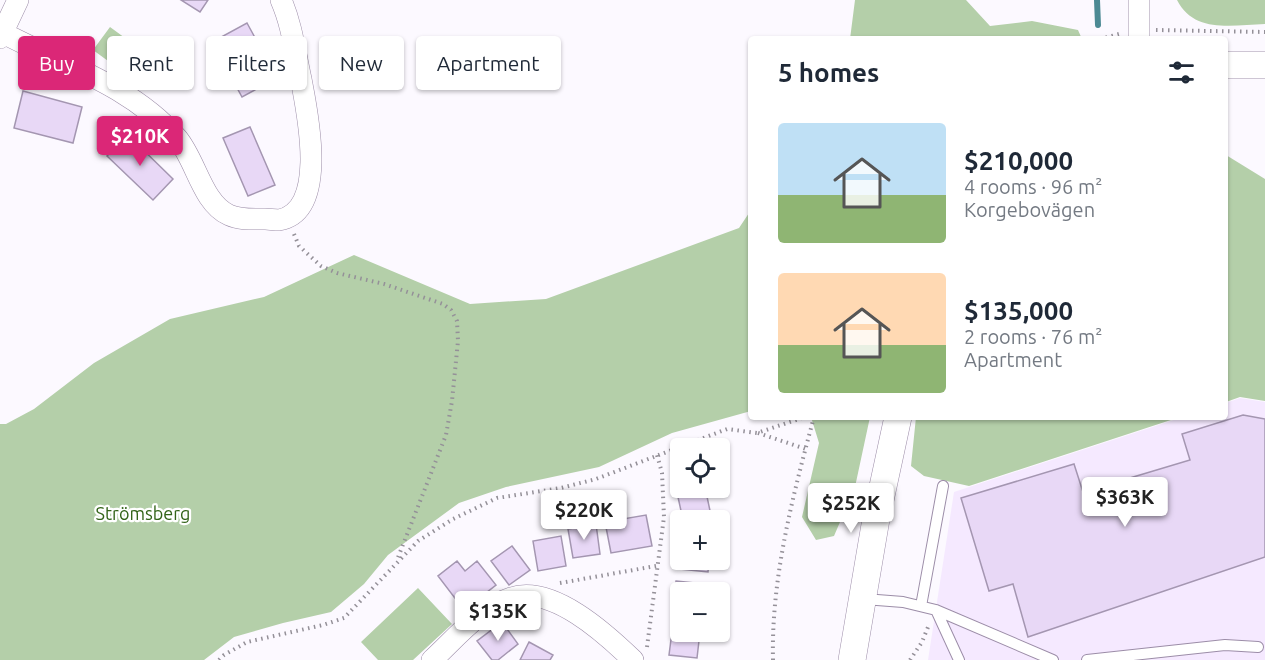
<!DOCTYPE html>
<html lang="en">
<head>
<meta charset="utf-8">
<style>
  :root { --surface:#fff; --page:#f6f6f7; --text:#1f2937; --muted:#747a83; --accent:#db2777 }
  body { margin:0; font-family:Ubuntu,sans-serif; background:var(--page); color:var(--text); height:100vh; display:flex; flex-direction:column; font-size:22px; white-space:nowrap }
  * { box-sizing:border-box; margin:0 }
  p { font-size:20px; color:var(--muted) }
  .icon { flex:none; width:33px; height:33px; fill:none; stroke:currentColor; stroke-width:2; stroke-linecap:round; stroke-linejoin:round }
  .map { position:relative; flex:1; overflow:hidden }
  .details { position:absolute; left:748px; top:36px; width:480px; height:384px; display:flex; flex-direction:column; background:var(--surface); border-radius:6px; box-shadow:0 2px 4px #0004 }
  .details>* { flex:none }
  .guide { position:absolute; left:18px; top:36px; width:570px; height:54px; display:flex; gap:12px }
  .controls { position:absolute; left:670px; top:438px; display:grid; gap:12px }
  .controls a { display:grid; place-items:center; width:60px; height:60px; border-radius:6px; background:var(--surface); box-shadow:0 2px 4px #0004; font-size:30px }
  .price { position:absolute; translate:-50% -51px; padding:0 14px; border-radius:6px; background:#fff; color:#222; font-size:20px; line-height:39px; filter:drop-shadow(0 2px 3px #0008) }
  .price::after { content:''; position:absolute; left:50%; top:36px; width:18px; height:14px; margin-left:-9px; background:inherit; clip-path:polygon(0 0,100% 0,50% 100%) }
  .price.selected { background:var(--accent); color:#fff }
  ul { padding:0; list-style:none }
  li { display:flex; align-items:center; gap:18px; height:150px; padding:0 30px }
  li span { display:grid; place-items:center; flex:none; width:168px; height:120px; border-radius:6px; color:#555 }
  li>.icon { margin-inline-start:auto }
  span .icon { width:72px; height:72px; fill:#fffc; stroke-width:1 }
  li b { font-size:26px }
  h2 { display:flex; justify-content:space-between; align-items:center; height:72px; padding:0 30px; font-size:26px }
  .tag { padding:0 21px; border-radius:6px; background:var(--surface); box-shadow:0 2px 4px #0004; font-size:21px; line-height:54px }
  .tag.selected { background:var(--accent); color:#fff }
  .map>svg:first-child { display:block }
  .built { fill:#f5e9ff }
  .green { fill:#b4cfa9 }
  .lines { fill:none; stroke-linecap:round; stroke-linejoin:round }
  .stream { stroke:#4c8a94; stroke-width:6 }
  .building { fill:#e8d8f6; stroke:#a496b1; stroke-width:1.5 }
  .service-casing { stroke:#9c8da8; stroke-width:12 }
  .minor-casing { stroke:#9c8da8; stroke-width:22 }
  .tertiary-casing { stroke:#9c8da8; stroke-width:28 }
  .path { stroke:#949098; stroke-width:4; stroke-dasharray:1.5 4.5; stroke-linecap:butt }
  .service { stroke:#fff; stroke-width:10 }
  .minor { stroke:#fff; stroke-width:21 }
  .tertiary { stroke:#fff; stroke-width:27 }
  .labels { text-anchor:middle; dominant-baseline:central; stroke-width:4.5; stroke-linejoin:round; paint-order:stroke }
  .park-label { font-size:18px; fill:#326318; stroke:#fff }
</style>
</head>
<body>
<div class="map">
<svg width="1265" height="660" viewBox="0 0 1265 660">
  <rect width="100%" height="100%" fill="#fcf9ff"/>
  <path class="built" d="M 1240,398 L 1265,402 L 1265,660 L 928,660 L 954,492 L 1183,417 L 1226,417 L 1226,403 Z"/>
  <path class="green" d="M 855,0 L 966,0 L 990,26 L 1032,21 L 1078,30 L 1082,39 L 850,39 Z
    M 1177,0 L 1265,0 L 1265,24 C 1233,25 1194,34 1177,0 Z
    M 110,27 L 147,54 L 130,77 L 93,50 Z
    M 1226,155 L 1265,179 L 1265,401 L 1240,397 L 1226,402 Z
    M 751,210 L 751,411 L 672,433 L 599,467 L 506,487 L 459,503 L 388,555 L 364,584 L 331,612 L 283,623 L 234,637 L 204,660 L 0,660 L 0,424 L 6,424 L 34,409 L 94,363 L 170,319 L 264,297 L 354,255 L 470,304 L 546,299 L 739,228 Z
    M 811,417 L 870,417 L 855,487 L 834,536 L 816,540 L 802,517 L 819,443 Z
    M 916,417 L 1180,417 L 969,486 L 924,476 L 911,466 Z
    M 418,588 L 452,624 L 413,660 L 378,660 L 361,642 Z"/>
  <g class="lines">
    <path class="stream" d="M 1097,0 L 1098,25"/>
  </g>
  <path class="building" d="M 181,0 L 208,0 L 200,12 Z
    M 247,23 L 277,78 L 242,97 L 212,42 Z
    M 23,91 L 82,107 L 73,143 L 14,128 Z
    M 250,127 L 275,185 L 248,196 L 223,138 Z
    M 128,135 L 173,179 L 153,200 L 107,156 Z
    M 1243,415 L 1265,419 L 1265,557 L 1028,637 L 1013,584 L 989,591 L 961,498 L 1074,464 L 1083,492 L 1190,460 L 1182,434 Z
    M 706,492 L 712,520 L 683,520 L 678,497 Z
    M 646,515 L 652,546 L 611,553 L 605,522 Z
    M 596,524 L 600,554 L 573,558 L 568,529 Z
    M 561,536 L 566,566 L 538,571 L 533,541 Z
    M 512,546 L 530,570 L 509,585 L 491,561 Z
    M 681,558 L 709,560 L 708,572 L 680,569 Z
    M 457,561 L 465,571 L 477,561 L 496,585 L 464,610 L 438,576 Z
    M 676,581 L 704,584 L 703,592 L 681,592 L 681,612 L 672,611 Z
    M 502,622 L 518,644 L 498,660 L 492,660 L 477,641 Z
    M 673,624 L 681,625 L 681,632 L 700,632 L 697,658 L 669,655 Z
    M 529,642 L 553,655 L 550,660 L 520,660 Z"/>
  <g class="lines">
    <g class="service-casing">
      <path id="service" d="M 864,599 L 903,602 L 936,610 L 1053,660
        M 921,606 L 943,486
        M 936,610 L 959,660
        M 1087,660 L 1225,645 L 1258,647"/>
    </g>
    <g class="minor-casing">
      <path id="minor" d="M 3,33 C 62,64 132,86 177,138 C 196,160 202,203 229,215 C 240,220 253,219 265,219 C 269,219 274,220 279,220 C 329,211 307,111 301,79 C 295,52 292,25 281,0
        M 0,38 L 18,0
        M 1139,39 L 1139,0
        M 432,660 C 455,639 480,608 511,598 C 552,584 606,634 633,660"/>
    </g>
    <g class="tertiary-casing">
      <path id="tertiary" d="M 1226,65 L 1265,65
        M 852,660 L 876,519 L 898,417"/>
    </g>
    <path class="path" d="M 1156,30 L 1265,32
      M 1100,39 L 1119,34
      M 294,234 L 299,246 L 321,266 L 337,273 L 384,284 L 443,304 L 451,310 L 457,321 L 458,341 L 452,401 L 446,435 L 397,560
      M 758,433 L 806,449
      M 560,583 L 656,566
      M 647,647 L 664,517 L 662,473 L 657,455
      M 219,660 L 224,655 L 247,642 L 323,625 L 344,618 L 418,541 L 453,519 L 497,498 L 561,488 L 596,479 L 727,429 L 757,433 L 805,417
      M 773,660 C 771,578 793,495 814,417
      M 910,660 L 922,642 L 928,627"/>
    <use href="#service" class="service"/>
    <use href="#minor" class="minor"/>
    <use href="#tertiary" class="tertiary"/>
  </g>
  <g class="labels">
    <g class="park-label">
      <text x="143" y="513">Strömsberg</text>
    </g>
  </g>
</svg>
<div class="controls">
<a><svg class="icon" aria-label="locate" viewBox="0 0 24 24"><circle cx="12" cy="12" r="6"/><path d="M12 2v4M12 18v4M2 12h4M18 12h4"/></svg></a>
<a>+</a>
<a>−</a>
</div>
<b class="price selected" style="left:140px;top:167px">$210K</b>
<b class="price" style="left:1125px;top:528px">$363K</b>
<b class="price" style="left:851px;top:534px">$252K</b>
<b class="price" style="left:584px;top:541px">$220K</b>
<b class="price" style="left:498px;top:642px">$135K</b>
<div class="guide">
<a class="tag selected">Buy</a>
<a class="tag">Rent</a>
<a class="tag">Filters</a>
<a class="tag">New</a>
<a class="tag">Apartment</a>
</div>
<section class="details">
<h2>5 homes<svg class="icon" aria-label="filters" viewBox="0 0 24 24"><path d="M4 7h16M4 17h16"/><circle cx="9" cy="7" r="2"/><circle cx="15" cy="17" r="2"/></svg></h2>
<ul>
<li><span style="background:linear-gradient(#bfe0f5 60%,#8fb573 0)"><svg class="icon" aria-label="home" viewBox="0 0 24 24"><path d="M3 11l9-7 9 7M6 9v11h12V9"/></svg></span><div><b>$210,000</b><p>4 rooms · 96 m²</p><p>Korgebovägen</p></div></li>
<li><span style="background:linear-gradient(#ffd9b3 60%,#8fb573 0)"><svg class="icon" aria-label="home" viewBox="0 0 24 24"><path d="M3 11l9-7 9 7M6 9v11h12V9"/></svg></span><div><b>$135,000</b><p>2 rooms · 76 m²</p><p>Apartment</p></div></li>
</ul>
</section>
</div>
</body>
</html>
